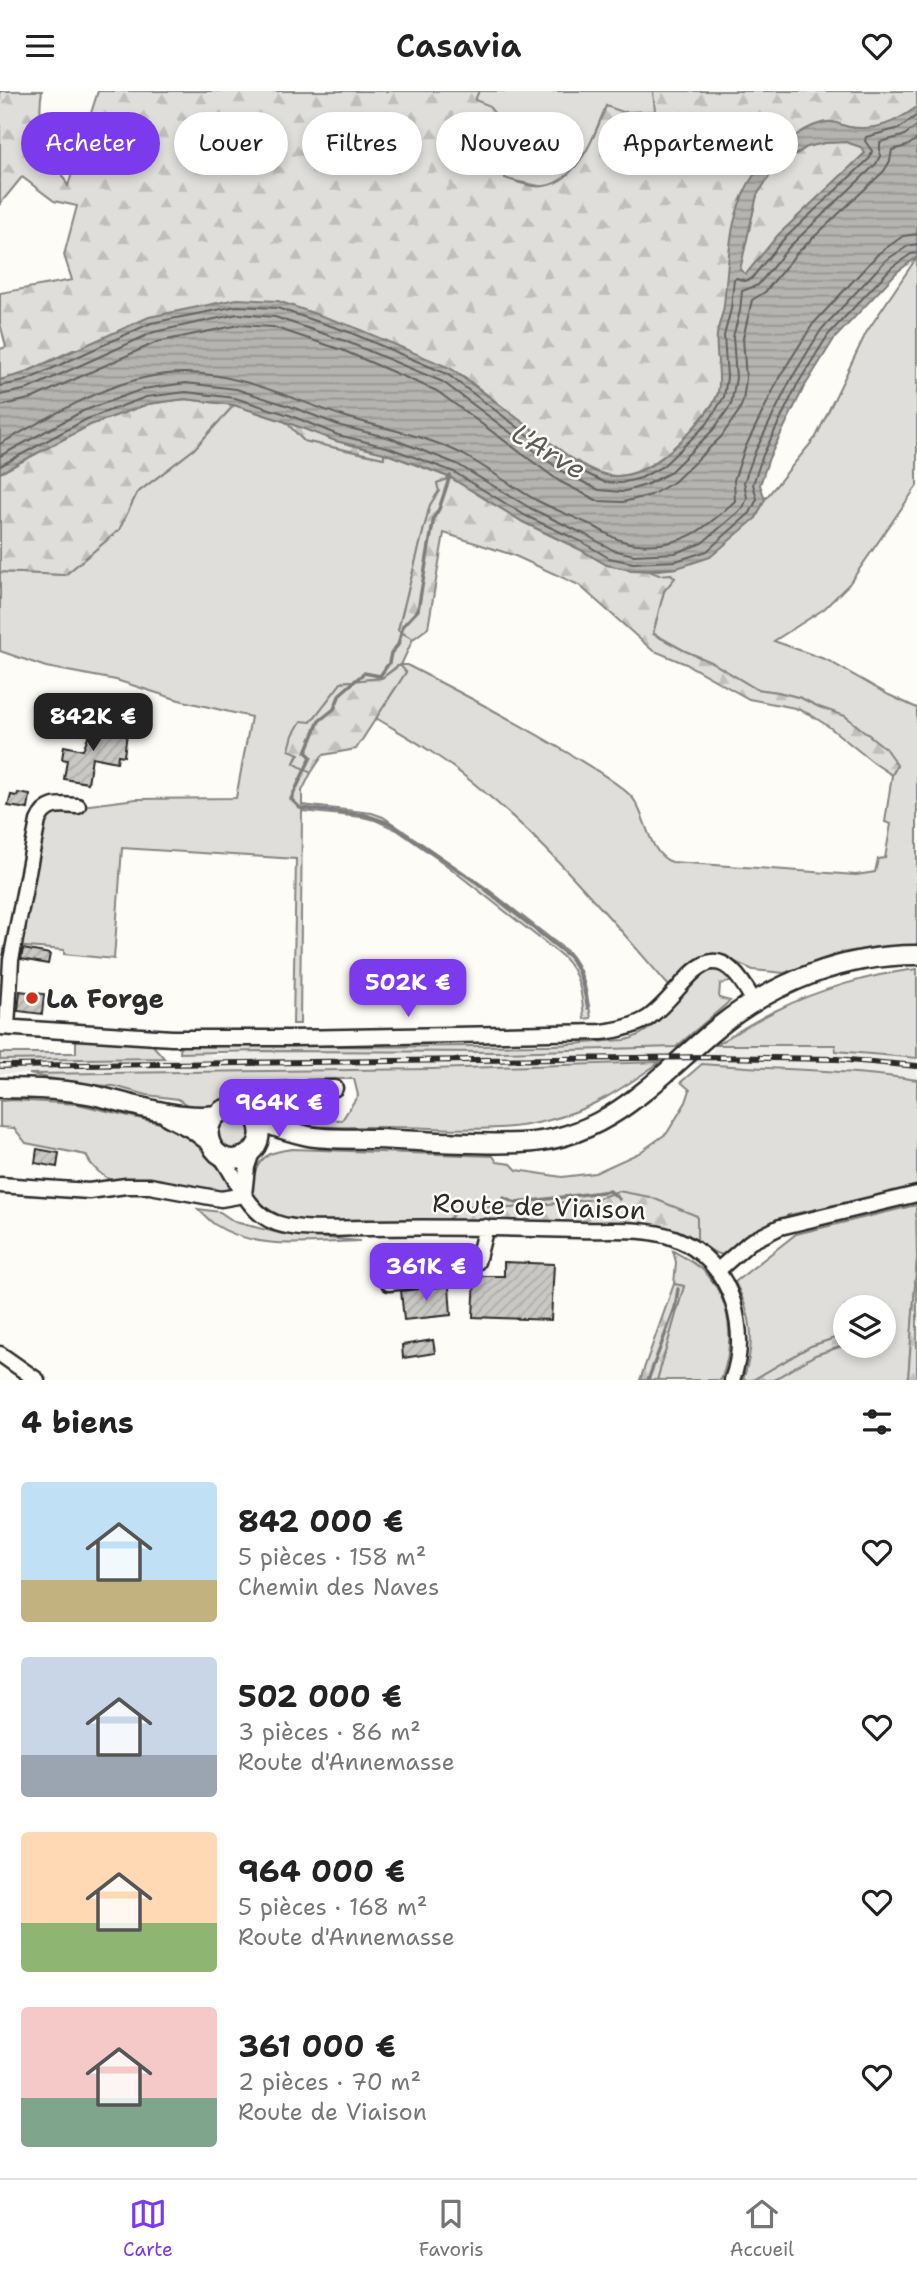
<!DOCTYPE html>
<html lang="fr">
<head>
<meta charset="utf-8">
<style>
  :root { --surface:#fff; --page:#f6f6f6; --text:#222; --muted:#767676; --line:#e0e0e0; --accent:#7c3aed }
  body { margin:0; font-family:"Shantell Sans",sans-serif; background:var(--page); color:var(--text); height:100vh; display:flex; flex-direction:column; font-size:26px; white-space:nowrap }
  * { box-sizing:border-box; margin:0 }
  p { font-size:23px; color:var(--muted) }
  .icon { flex:none; width:38px; height:38px; fill:none; stroke:currentColor; stroke-width:2; stroke-linecap:round; stroke-linejoin:round }
  .map { position:relative; height:1289px; overflow:hidden }
  .panel { display:flex; flex-direction:column; background:var(--surface); flex:1 }
  .panel>* { flex:none }
  .hud { position:absolute; left:21px; top:21px; width:875px; height:63px; display:flex; gap:14px }
  .tools { position:absolute; left:833px; top:1204px; display:grid; gap:14px }
  .tools a { display:grid; place-items:center; width:63px; height:63px; border-radius:50%; background:var(--surface); box-shadow:0 4px 10px #0003; font-size:35px }
  .price { position:absolute; translate:-50% -60px; padding:0 16px; border-radius:14px; background:var(--accent); color:#fff; font-size:23px; line-height:46px; filter:drop-shadow(0 2px 4px #0008) }
  .price::after { content:''; position:absolute; left:50%; top:42px; width:21px; height:16px; margin-left:-10px; background:inherit; clip-path:polygon(0 0,100% 0,50% 100%) }
  .price.selected { background:#222; color:#fff }
  ul { padding:0; list-style:none }
  li { display:flex; align-items:center; gap:21px; height:175px; padding:0 21px }
  li span { display:grid; place-items:center; flex:none; width:196px; height:140px; border-radius:7px; color:#555 }
  li>.icon { margin-inline-start:auto }
  span .icon { width:84px; height:84px; fill:#fffc; stroke-width:1 }
  li b { font-size:30px }
  h2 { display:flex; justify-content:space-between; align-items:center; height:84px; padding:0 21px; font-size:30px }
  .chip { padding:0 24px; border-radius:32px; background:var(--surface); box-shadow:0 4px 10px #0003; font-size:24px; line-height:63px }
  .chip.selected { background:var(--accent); color:#fff }
  header { display:flex; justify-content:space-between; align-items:center; height:91px; padding:0 21px; background:var(--surface); font-size:32px; font-weight:600 }
  .tab-bar { display:flex; justify-content:space-around; align-items:center; height:98px; border-top:2px solid var(--line); background:var(--surface); font-size:19px; color:var(--muted) }
  .tab-bar a { display:grid; justify-items:center; gap:4px }
  .tab-bar .selected { color:var(--accent) }
  .map>svg:first-child { display:block }
  .built { fill:#edece8 }
  .grass { fill:#dfdeda; stroke:#858482; stroke-width:2 }
  .forest { fill:url(#forest-firs); stroke:#858482; stroke-width:2 }
  .water { fill:url(#water-rules); stroke:#7e7d7b; stroke-width:2; fill-rule:evenodd }
  .lines { fill:none; stroke-linecap:round; stroke-linejoin:round }
  .shore { stroke:#626261; stroke-width:2 }
  .stream { stroke:#7e7d7b; stroke-width:3.5 }
  .building { fill:url(#building-hatch); stroke:#2b2b2b; stroke-width:2 }
  .minor-casing { stroke:#2b2b2b; stroke-width:19 }
  .major-casing { stroke:#2b2b2b; stroke-width:23 }
  .minor { stroke:#fdfcf7; stroke-width:14 }
  .major { stroke:#fdfcf7; stroke-width:18 }
  .rail-casing { stroke:#2b2b2b; stroke-width:6 }
  .rail { stroke:#fdfcf7; stroke-width:3.5; stroke-dasharray:10; stroke-linecap:butt }
  .poi-dot { fill:#c8321e; stroke:#fdfcf7; stroke-width:2.5 }
  .labels { text-anchor:middle; dominant-baseline:central; stroke-width:5; stroke-linejoin:round; paint-order:stroke }
  .poi-label { font-size:26px; font-weight:bold; fill:#2b2b2b; stroke:#fdfcf7; text-anchor:start }
  .street-label { font-size:26px; fill:#2b2b2b; stroke:#fdfcf7 }
  .water-label { font-size:28px; font-style:italic; fill:#5b5b5a; stroke:#fdfcf7 }
</style>
</head>
<body>
<header><svg class="icon" aria-label="menu" viewBox="0 0 24 24"><path d="M4 6h16M4 12h16M4 18h16"/></svg>Casavia<svg class="icon" aria-label="heart" viewBox="0 0 24 24"><path d="M12 20l-8-8c-3-5 5-10 8-4 3-6 11-1 8 4z"/></svg></header>
<div class="map">
<svg width="917" height="1289" viewBox="0 0 917 1289">
  <defs>
    <pattern id="forest-firs" width="22" height="20" patternUnits="userSpaceOnUse" patternTransform="scale(1.75)"><rect width="22" height="20" fill="#dfdeda"/><path d="M5 1l3.5 6h-7zM16 11l3.5 6h-7z" fill="#c0bfbb"/></pattern>
    <pattern id="water-rules" width="6" height="5" patternUnits="userSpaceOnUse" patternTransform="scale(1.75)"><rect width="6" height="5" fill="#b5b4b1"/><path d="M0 2.5h6" fill="none" stroke="#939390"/></pattern>
    <pattern id="building-hatch" width="6" height="6" patternUnits="userSpaceOnUse" patternTransform="scale(1.75)"><rect width="6" height="6" fill="#c9c8c4"/><path d="M-1 1l2-2M0 6l6-6M5 7l2-2" fill="none" stroke="#adaca9"/></pattern>
  </defs>
  <rect width="100%" height="100%" fill="#fdfcf7"/>
  <filter id="ink" filterUnits="userSpaceOnUse"><feTurbulence type="fractalNoise" baseFrequency=".0143" numOctaves="2"/><feDisplacementMap in="SourceGraphic" scale="14" xChannelSelector="R" yChannelSelector="G"/><feConvolveMatrix kernelMatrix="1 2 1 2 8 2 1 2 1" color-interpolation-filters="sRGB"/></filter>
  <g filter="url(#ink)">
    <path class="built" d="M 715,954 L 835,954 L 837,960 L 917,967 L 917,989 L 834,981 L 660,971 L 647,976 L 0,983 L 0,969 L 179,967 L 180,962 L 210,962 L 211,965 L 262,960 L 503,961 L 676,956 L 674,961 L 712,961 Z"/>
    <path class="grass" d="M 437,0 L 653,0 L 656,20 L 655,66 L 606,15 L 590,54 L 579,70 L 701,103 L 539,95 L 505,88 Z
      M 917,166 L 917,395 L 849,493 L 824,518 L 774,550 L 827,569 L 889,604 L 917,617 L 917,854 L 877,856 L 840,862 L 784,882 L 753,879 L 722,865 L 711,863 L 693,870 L 669,895 C 596,811 524,723 430,660 C 413,648 394,638 376,627 L 406,581 L 397,575 L 382,587 L 342,591 L 310,632 L 294,672 L 311,682 L 302,700 L 302,714 L 372,722 L 383,726 L 485,796 L 568,861 C 585,880 587,903 591,927 L 584,928 C 582,903 580,882 562,865 L 445,773 L 397,739 L 375,729 L 362,726 L 302,720 L 300,933 L 293,933 L 296,768 L 122,757 L 114,868 L 64,863 L 64,859 L 13,855 L 40,725 L 82,715 L 136,708 L 236,707 L 251,626 L 179,609 L 116,589 L 46,576 L 0,560 L 0,481 L 65,484 L 119,439 L 137,402 L 194,358 L 234,314 L 286,331 L 304,350 L 383,367 L 384,362 L 451,387 L 437,392 L 439,400 L 430,414 L 398,539 L 413,548 L 401,574 L 407,574 C 463,603 519,632 573,665 C 591,676 616,690 631,705 C 646,720 647,763 672,771 L 856,784 L 875,781 L 878,768 L 885,767 L 891,733 L 885,731 L 892,684 L 897,675 L 819,616 L 801,607 L 778,601 L 756,598 L 711,571 L 685,560 L 653,542 L 664,500 L 671,483 L 660,485 L 649,480 L 677,477 L 756,427 L 765,408 L 816,346 L 866,242 Z
      M 917,878 L 917,967 L 836,960 L 835,954 L 715,954 C 736,942 756,929 777,919 C 817,899 872,883 917,878 Z
      M 710,879 L 723,881 L 734,890 L 720,893 L 719,907 L 730,910 L 676,956 L 503,961 L 262,960 L 180,962 L 181,953 C 303,956 425,956 546,954 C 573,954 599,950 626,949 C 665,939 676,896 710,879 Z
      M 76,941 L 150,951 L 164,967 L 0,969 L 0,962 L 76,962 Z
      M 660,971 C 622,998 591,1019 546,1030 C 496,1043 442,1036 391,1036 C 355,1035 314,1040 279,1028 C 270,1025 263,1021 262,1011 L 311,1010 L 319,1017 L 319,1028 L 342,1029 L 358,1004 L 354,988 L 316,988 L 251,992 L 243,999 L 241,1008 L 223,1010 L 211,1015 L 190,1016 L 178,1008 L 147,1004 L 114,995 L 83,994 L 29,983 L 432,978 Z
      M 702,973 C 773,979 846,978 917,989 L 917,1096 L 789,1124 L 747,1143 L 724,1164 L 716,1162 L 697,1151 L 696,1125 L 619,1100 L 597,1108 L 512,1117 L 462,1115 L 446,1131 L 286,1130 C 277,1126 262,1122 257,1113 C 248,1096 253,1072 270,1063 C 277,1060 285,1059 292,1058 L 493,1065 L 497,1071 L 511,1073 L 517,1079 L 562,1086 L 595,1082 L 639,1062 L 667,1042 L 686,1011 L 690,999 L 681,991 Z
      M 13,1009 L 77,1013 L 168,1034 L 198,1050 L 208,1066 L 222,1080 L 230,1094 L 227,1099 L 221,1099 L 219,1102 L 115,1091 C 103,1086 91,1076 86,1064 L 26,1052 L 14,1037 L 0,1036 L 0,1010 Z
      M216 1042a18 18 0 1 1 36 0a18 18 0 1 1-36 0Z
      M 916,1114 L 917,1168 L 908,1289 L 773,1289 L 815,1264 L 845,1254 L 884,1255 L 884,1216 L 845,1216 L 845,1249 L 844,1244 L 811,1255 L 753,1289 L 743,1289 C 756,1251 753,1226 735,1191 L 796,1143 Z
      M 198,1118 L 220,1121 L 235,1131 L 282,1143 L 360,1150 C 312,1151 256,1161 214,1133 C 209,1129 203,1123 198,1118 Z
      M 673,1160 C 684,1166 696,1172 705,1181 C 732,1210 735,1253 721,1289 L 657,1289 L 684,1195 L 674,1193 L 676,1171 Z"/>
    <path class="forest" d="M 0,0 L 42,0 C 35,37 51,63 68,95 L 98,0 L 479,0 L 475,9 L 488,14 L 518,53 L 518,76 L 507,74 L 505,87 C 517,91 531,97 544,95 C 578,91 596,42 606,15 L 623,21 L 655,20 L 653,0 L 917,0 L 917,16 C 902,27 886,37 866,38 C 854,39 844,34 833,31 C 823,29 805,38 797,44 C 733,86 731,144 725,213 C 723,224 718,234 717,246 C 715,267 727,292 713,312 C 693,340 654,384 617,385 C 574,386 493,302 453,279 C 442,273 390,274 374,273 C 275,268 175,263 75,258 L 22,283 L 0,289 L 0,258 L 6,256 L 0,232 L 0,202 L 72,189 L 64,164 L 77,115 L 54,110 L 22,86 L 0,113 Z
      M 846,51 L 861,56 L 866,61 L 758,168 L 746,184 L 739,179 L 757,104 L 775,76 L 807,56 L 824,52 Z
      M 185,308 L 234,314 L 194,358 L 137,402 L 119,439 L 65,484 L 0,481 L 0,382 L 90,334 L 148,313 Z
      M 286,331 L 336,350 L 384,362 L 384,367 L 304,350 Z
      M 451,387 L 523,431 L 579,458 L 607,474 L 632,479 L 649,480 L 659,484 L 671,483 L 675,487 L 664,500 L 653,543 L 685,560 L 711,571 L 756,598 L 778,601 L 801,607 L 819,616 L 845,625 L 885,657 L 897,674 L 892,684 L 874,672 L 828,635 L 809,623 L 795,617 L 749,608 L 686,573 L 652,559 L 579,494 L 513,464 L 444,442 L 428,537 L 413,548 L 398,539 L 430,414 L 439,400 L 437,392 Z
      M 400,574 L 406,581 L 356,658 L 323,664 L 311,682 L 294,672 L 299,663 L 289,659 L 293,644 L 301,630 L 311,631 L 342,591 L 382,587 Z
      M 618,1100 L 650,1106 L 697,1125 L 697,1151 L 681,1144 L 446,1131 L 462,1115 L 512,1117 L 597,1108 Z
      M 917,1168 L 917,1289 L 908,1289 Z
      M 674,1193 L 684,1195 L 657,1289 L 640,1289 Z
      M 844,1244 L 845,1254 L 815,1264 L 773,1289 L 753,1289 L 811,1255 Z"/>
    <path class="water" d="M 917,16 L 917,166 L 897,181 L 834,248 L 803,298 L 769,367 L 760,394 L 765,408 L 756,427 L 710,466 L 677,477 L 632,479 L 607,474 L 579,458 L 523,431 L 451,387 L 426,377 L 384,362 L 336,350 L 286,331 L 234,314 L 185,308 L 148,313 L 90,334 L 0,382 L 0,289 L 22,283 L 149,226 L 237,208 L 278,210 L 351,235 L 450,277 L 571,367 C 586,376 602,387 620,385 C 633,384 649,377 659,369 C 673,359 714,319 718,302 C 722,283 715,264 717,244 C 718,234 723,224 724,214 C 729,170 728,118 756,81 C 771,62 803,33 829,31 C 835,30 842,35 849,36 C 877,40 894,32 917,16 ZM 846,51 L 861,56 L 865,62 L 778,144 L 746,183 L 740,179 L 757,104 L 775,77 L 807,56 L 824,52 Z
      M 274,1013 L 310,1013 L 319,1017 L 318,1028 C 304,1034 287,1027 273,1022 Z"/>
    <g class="lines">
      <path class="shore" d="M 0,295 L 25,290 L 151,232 L 237,215 L 277,217 L 349,241 L 447,283 L 567,373 L 604,391 L 621,392 L 641,387 L 663,375 L 707,333 L 724,306 L 727,286 L 724,245 L 731,218 L 734,188 L 737,187 L 745,190 L 751,188 L 783,149 L 870,67 L 872,60 L 865,50 L 866,46 L 900,37 L 917,24
        M 0,304 L 28,298 L 154,241 L 238,223 L 275,226 L 345,250 L 443,291 L 563,381 L 599,399 L 622,401 L 646,394 L 669,382 L 713,339 L 731,314 L 736,287 L 733,246 L 740,220 L 742,200 L 758,194 L 790,155 L 876,73 L 880,65 L 880,51 L 903,45 L 917,35
        M 0,315 L 33,307 L 157,251 L 239,234 L 273,236 L 342,259 L 437,300 L 559,390 L 598,410 L 623,411 L 651,404 L 674,391 L 721,346 L 739,320 L 743,310 L 746,288 L 743,247 L 752,209 L 765,201 L 797,162 L 884,80 L 890,70 L 892,59 L 907,55 L 917,48
        M 0,353 C 55,323 121,281 186,282 C 243,283 291,308 343,325 C 383,338 426,344 464,364 C 489,378 511,395 536,409 C 553,418 572,425 589,433 C 606,441 618,452 637,453 C 682,457 704,439 735,410 L 734,389 L 745,357 L 780,285 L 813,233 L 879,162 L 903,145 L 917,143
        M 0,365 L 83,320 L 143,298 L 186,292 L 236,298 L 292,316 L 341,335 L 390,347 L 457,373 L 530,417 L 586,444 L 613,459 L 634,464 L 675,462 L 702,452 L 743,417 L 747,407 L 744,391 L 755,361 L 790,290 L 821,239 L 886,169 L 908,155 L 917,153
        M 0,375 L 87,328 L 146,306 L 186,301 L 235,307 L 289,324 L 338,344 L 387,356 L 454,381 L 526,425 L 582,451 L 609,467 L 633,472 L 676,470 L 707,460 L 750,422 L 757,408 L 753,393 L 763,364 L 797,294 L 828,244 L 892,176 L 911,163 L 917,162"/>
      <path class="stream" d="M 450,385 L 439,418 L 434,426 L 418,519 L 403,535 L 398,554 L 391,562 L 389,572 L 380,585 L 364,582 L 340,603 L 334,618 L 319,630 L 306,661 L 311,666 L 291,708 L 300,717 L 365,724 L 391,733 L 476,791 L 570,866 C 581,882 584,899 588,917
        M 504,1107 L 516,1112 L 610,1100 L 619,1108
        M 648,1289 L 675,1217 L 678,1198"/>
    </g>
    <path class="building" d="M 45,613 L 55,613 L 55,633 L 39,631 L 38,619 L 45,619 Z
      M 91,637 L 127,642 L 124,665 L 118,664 L 117,671 L 92,666 L 88,692 L 64,688 L 67,669 L 62,668 L 64,655 L 83,659 Z
      M 18,702 L 30,704 L 28,718 L 8,715 L 11,704 L 17,705 Z
      M 23,858 L 50,863 L 48,873 L 21,868 Z
      M 20,900 L 44,903 L 42,923 L 18,920 Z
      M 37,1058 L 59,1062 L 57,1076 L 35,1072 Z
      M 504,1171 L 554,1173 L 551,1229 L 473,1226 L 475,1185 L 504,1185 Z
      M 449,1195 L 451,1224 L 404,1229 L 401,1200 Z
      M 433,1249 L 435,1262 L 403,1267 L 402,1254 Z"/>
    <g class="lines">
      <g class="minor-casing">
        <path id="minor" d="M 0,936 L 172,947 L 293,947 L 602,941 C 618,939 634,936 648,927 C 689,898 709,826 754,911
          M 7,936 L 11,869 L 38,730 C 46,711 60,714 78,715
          M 246,1019 L 253,1006 L 261,1000 L 335,997
          M 219,1063 C 237,1086 246,1121 276,1132 C 303,1141 337,1137 366,1137 C 437,1136 508,1137 579,1139 C 609,1140 645,1136 674,1147 C 703,1158 724,1182 733,1211 C 741,1238 742,1263 732,1289
          M 0,1094 L 89,1100 L 126,1095 L 150,1095 L 221,1108 L 244,1104
          M 244,1104 L 247,1076 L 252,1061
          M 717,1180 L 750,1151 L 780,1136 L 917,1103
          M 389,1192 L 460,1184 L 477,1171 L 486,1136
          M 0,1263 L 37,1289"/>
      </g>
      <g class="major-casing">
        <path id="major" d="M 0,997 C 31,997 63,998 93,1004 C 133,1013 175,1029 217,1024
          M 168,1025 L 193,1038 L 210,1051
          M 256,1028 C 273,1062 225,1084 211,1053 C 204,1038 214,1019 230,1017 C 247,1014 254,1029 268,1033 C 281,1038 295,1042 308,1045 C 329,1049 356,1047 377,1048 C 425,1050 473,1054 520,1052 C 608,1049 655,988 717,937 C 774,891 844,864 917,864"/>
      </g>
      <use href="#minor" class="minor"/>
      <use href="#major" class="major"/>
      <g class="rail-casing">
        <path id="rail" d="M 0,975 L 707,966 L 837,968 L 917,975"/>
      </g>
      <use href="#rail" class="rail"/>
    </g>
  </g>
  <circle class="poi-dot" cx="32" cy="907" r="7"/>
  <g class="labels">
    <g class="poi-label">
      <text x="46" y="907">La Forge</text>
    </g>
    <g class="street-label">
      <text transform="translate(539 1115) rotate(2)">Route de Viaison</text>
    </g>
    <g class="water-label">
      <text transform="translate(549 360) rotate(31)">L'Arve</text>
    </g>
  </g>
</svg>
<div class="tools">
<a><svg class="icon" aria-label="layers" viewBox="0 0 24 24"><path d="M12 4l9 5-9 5-9-5zM3 14l9 5 9-5"/></svg></a>
</div>
<b class="price selected" style="left:93px;top:662px">842K €</b>
<b class="price" style="left:408px;top:928px">502K €</b>
<b class="price" style="left:279px;top:1048px">964K €</b>
<b class="price" style="left:426px;top:1212px">361K €</b>
<div class="hud">
<a class="chip selected">Acheter</a>
<a class="chip">Louer</a>
<a class="chip">Filtres</a>
<a class="chip">Nouveau</a>
<a class="chip">Appartement</a>
</div>
</div>
<section class="panel">
<h2>4 biens<svg class="icon" aria-label="filters" viewBox="0 0 24 24"><path d="M4 7h16M4 17h16"/><circle cx="9" cy="7" r="2"/><circle cx="15" cy="17" r="2"/></svg></h2>
<ul>
<li><span style="background:linear-gradient(#bfe0f5 70%,#c2b280 0)"><svg class="icon" aria-label="home" viewBox="0 0 24 24"><path d="M3 11l9-7 9 7M6 9v11h12V9"/></svg></span><div><b>842 000 €</b><p>5 pièces · 158 m²</p><p>Chemin des Naves</p></div><svg class="icon" aria-label="heart" viewBox="0 0 24 24"><path d="M12 20l-8-8c-3-5 5-10 8-4 3-6 11-1 8 4z"/></svg></li>
<li><span style="background:linear-gradient(#c9d6e8 70%,#9aa5b1 0)"><svg class="icon" aria-label="home" viewBox="0 0 24 24"><path d="M3 11l9-7 9 7M6 9v11h12V9"/></svg></span><div><b>502 000 €</b><p>3 pièces · 86 m²</p><p>Route d'Annemasse</p></div><svg class="icon" aria-label="heart" viewBox="0 0 24 24"><path d="M12 20l-8-8c-3-5 5-10 8-4 3-6 11-1 8 4z"/></svg></li>
<li><span style="background:linear-gradient(#ffd9b3 65%,#8fb573 0)"><svg class="icon" aria-label="home" viewBox="0 0 24 24"><path d="M3 11l9-7 9 7M6 9v11h12V9"/></svg></span><div><b>964 000 €</b><p>5 pièces · 168 m²</p><p>Route d'Annemasse</p></div><svg class="icon" aria-label="heart" viewBox="0 0 24 24"><path d="M12 20l-8-8c-3-5 5-10 8-4 3-6 11-1 8 4z"/></svg></li>
<li><span style="background:linear-gradient(#f6c9c9 65%,#7fa58c 0)"><svg class="icon" aria-label="home" viewBox="0 0 24 24"><path d="M3 11l9-7 9 7M6 9v11h12V9"/></svg></span><div><b>361 000 €</b><p>2 pièces · 70 m²</p><p>Route de Viaison</p></div><svg class="icon" aria-label="heart" viewBox="0 0 24 24"><path d="M12 20l-8-8c-3-5 5-10 8-4 3-6 11-1 8 4z"/></svg></li>
</ul>
</section>
<nav class="tab-bar">
<a class="selected"><svg class="icon" aria-label="map" viewBox="0 0 24 24"><path d="M3 6l6-2 6 2 6-2v14l-6 2-6-2-6 2zM9 4v14M15 6v14"/></svg>Carte</a>
<a><svg class="icon" aria-label="saved" viewBox="0 0 24 24"><path d="M7 4h10v16l-5-4-5 4z"/></svg>Favoris</a>
<a><svg class="icon" aria-label="home" viewBox="0 0 24 24"><path d="M3 11l9-7 9 7M6 9v11h12V9"/></svg>Accueil</a>
</nav>
</body>
</html>
